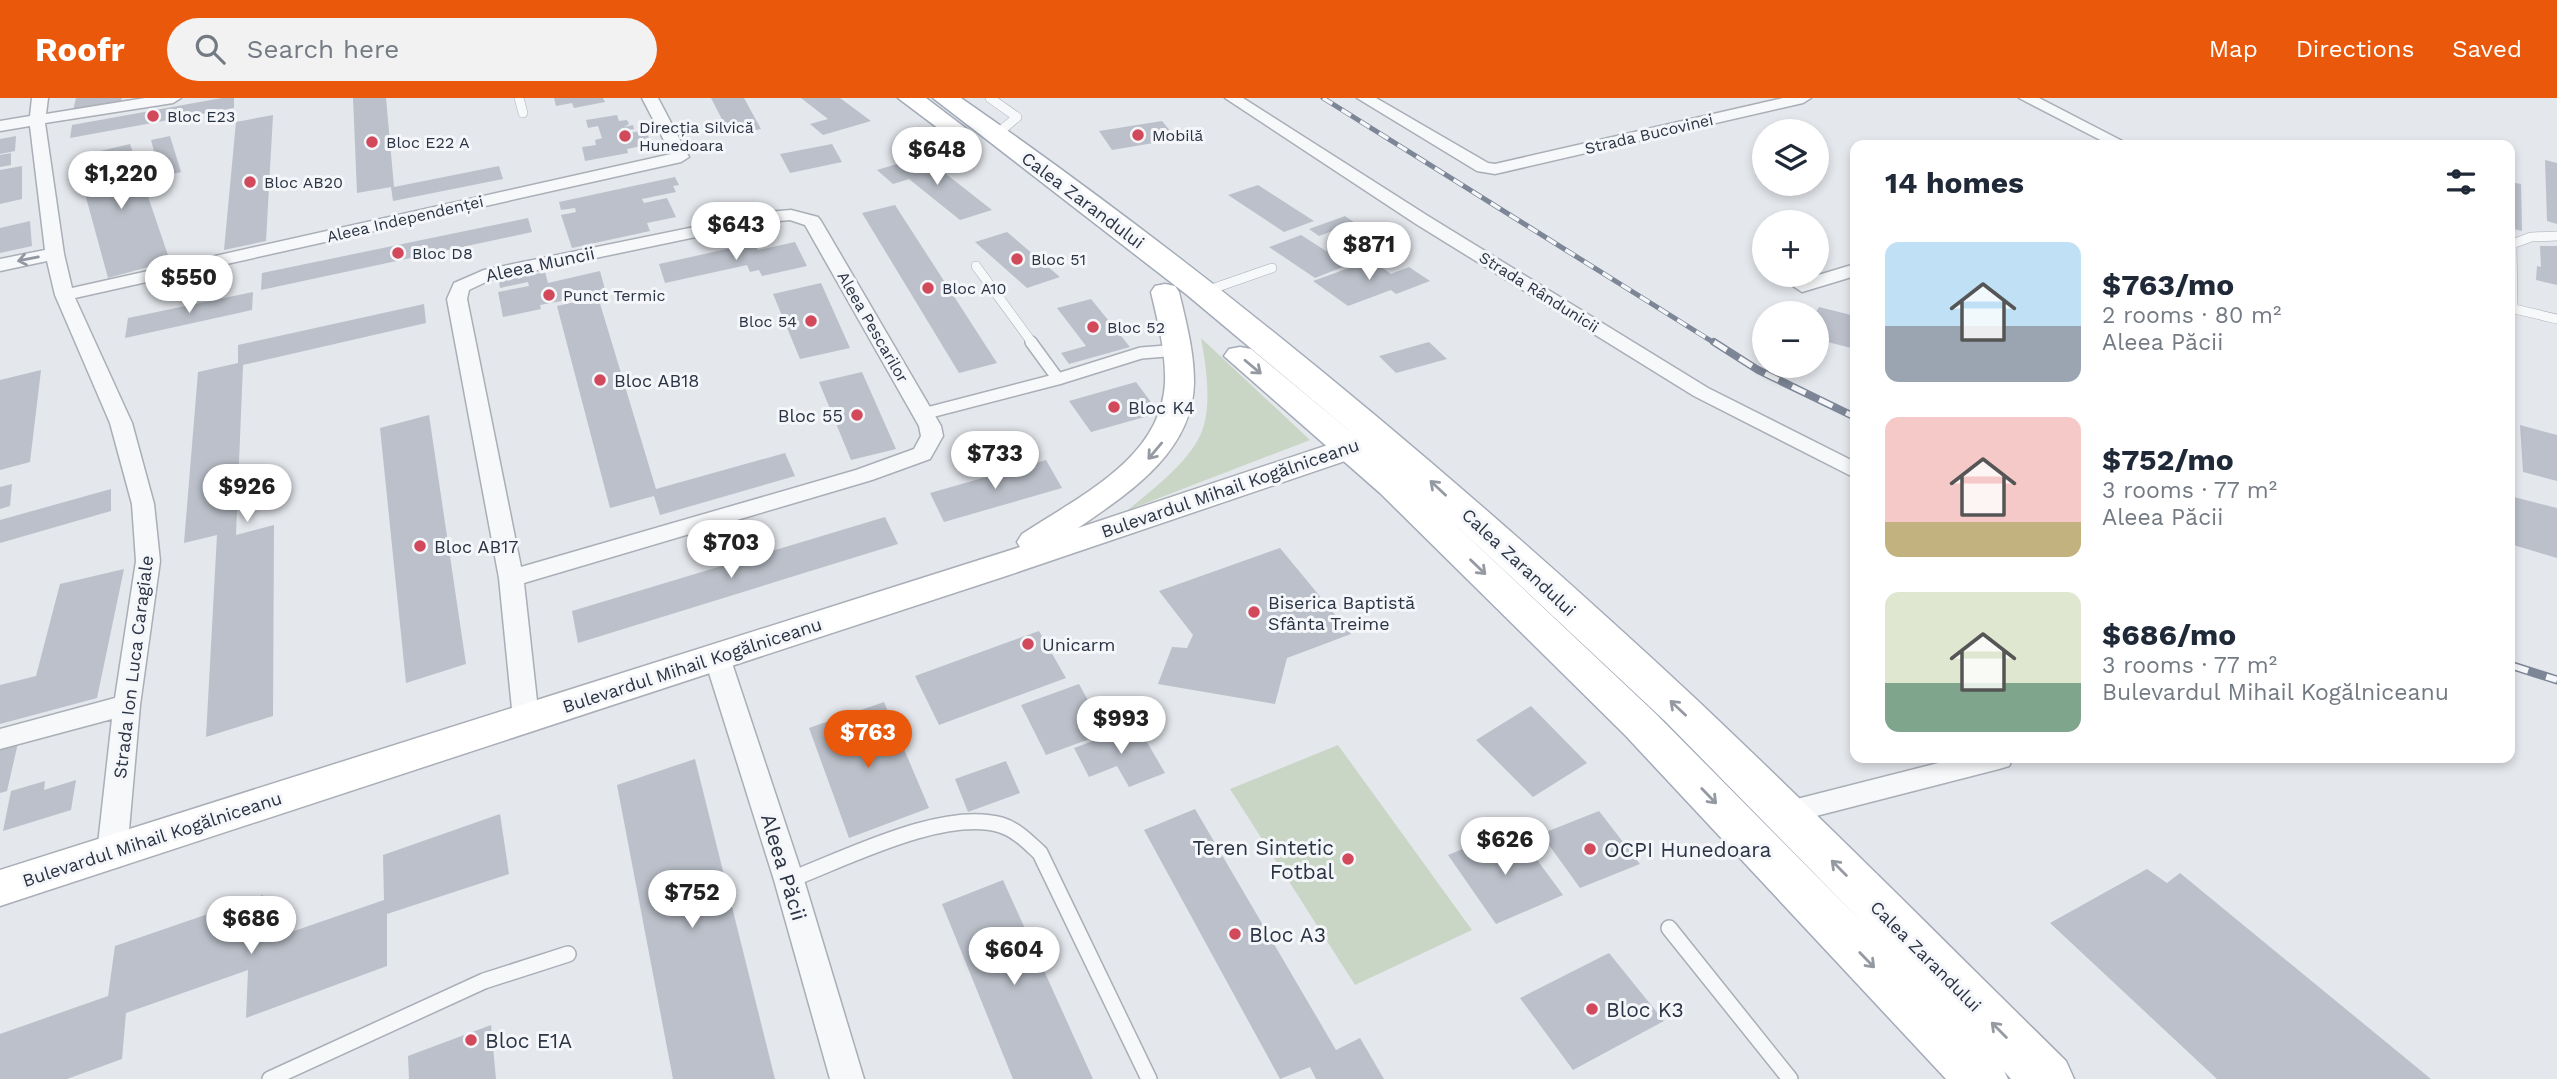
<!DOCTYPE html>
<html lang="en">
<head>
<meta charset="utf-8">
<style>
  :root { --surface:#fff; --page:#f2f2f3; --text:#1f2937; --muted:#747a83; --accent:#ea580c }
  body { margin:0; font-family:"Work Sans",sans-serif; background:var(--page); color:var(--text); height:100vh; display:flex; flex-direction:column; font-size:26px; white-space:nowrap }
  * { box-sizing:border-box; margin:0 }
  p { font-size:23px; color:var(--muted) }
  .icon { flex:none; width:38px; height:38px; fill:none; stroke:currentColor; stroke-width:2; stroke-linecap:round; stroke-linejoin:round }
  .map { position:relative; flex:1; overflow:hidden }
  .sheet { position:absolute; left:1850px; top:42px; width:665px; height:623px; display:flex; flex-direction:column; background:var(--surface); border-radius:14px; box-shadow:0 4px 10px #0003 }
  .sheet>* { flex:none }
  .tools { position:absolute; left:1752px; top:21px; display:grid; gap:14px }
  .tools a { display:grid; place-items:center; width:77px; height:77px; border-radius:50%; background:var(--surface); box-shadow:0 4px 10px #0003; font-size:35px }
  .price { position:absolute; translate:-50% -60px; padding:0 16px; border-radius:24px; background:#fff; color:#222; font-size:23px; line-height:46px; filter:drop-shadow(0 2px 4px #0008) }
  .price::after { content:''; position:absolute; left:50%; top:42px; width:21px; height:16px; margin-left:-10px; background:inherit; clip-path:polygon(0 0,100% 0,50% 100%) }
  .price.active { background:var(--accent); color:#fff }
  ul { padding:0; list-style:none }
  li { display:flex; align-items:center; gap:21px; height:175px; padding:0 35px }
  li span { display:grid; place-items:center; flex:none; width:196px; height:140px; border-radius:14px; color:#555 }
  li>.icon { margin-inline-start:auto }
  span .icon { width:84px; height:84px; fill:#fffc; stroke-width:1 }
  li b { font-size:30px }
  h2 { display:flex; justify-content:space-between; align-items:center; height:84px; padding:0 35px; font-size:30px }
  header { display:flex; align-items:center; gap:42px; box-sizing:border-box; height:98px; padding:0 35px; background:var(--accent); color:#fff }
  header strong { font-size:33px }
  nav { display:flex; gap:38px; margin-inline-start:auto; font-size:24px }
  .search { width:490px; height:63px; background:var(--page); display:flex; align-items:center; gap:18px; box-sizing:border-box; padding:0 24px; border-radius:38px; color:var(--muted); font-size:26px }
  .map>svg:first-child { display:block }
  .green { fill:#c9d6c5 }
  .building { fill:#bbc0ca }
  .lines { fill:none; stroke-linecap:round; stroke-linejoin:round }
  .lane-far2-casing { stroke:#a9aeb7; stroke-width:10 }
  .lane-far1-casing { stroke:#a9aeb7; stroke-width:14 }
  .lane-casing { stroke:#a9aeb7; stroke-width:18 }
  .street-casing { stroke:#a9aeb7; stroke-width:3 }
  .secondary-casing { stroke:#a9aeb7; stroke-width:3 }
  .primary-casing { stroke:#a3abb8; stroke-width:3 }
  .lane-far2 { stroke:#f7f8fa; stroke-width:9 }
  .lane-far1 { stroke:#f7f8fa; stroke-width:11 }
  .lane { stroke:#f7f8fa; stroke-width:15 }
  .street { fill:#f7f8fa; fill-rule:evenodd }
  .secondary { fill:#fff; fill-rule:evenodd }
  .primary { fill:#fff; fill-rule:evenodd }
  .rail-far2-casing { stroke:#7d8696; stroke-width:5 }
  .rail-far1-casing { stroke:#7d8696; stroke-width:8 }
  .rail-casing { stroke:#7d8696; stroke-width:9 }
  .rail-far2 { stroke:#f4f6f9; stroke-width:3.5; stroke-dasharray:11; stroke-linecap:butt }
  .rail-far1 { stroke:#f4f6f9; stroke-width:5; stroke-dasharray:15; stroke-linecap:butt }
  .rail { stroke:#f4f6f9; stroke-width:6; stroke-dasharray:19; stroke-linecap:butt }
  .oneway { stroke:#9196a0 }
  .oneway2 { stroke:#959aa2 }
  .poi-dot { fill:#d1495b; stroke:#f4f6f9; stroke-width:2.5 }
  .labels { text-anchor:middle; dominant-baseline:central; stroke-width:6; stroke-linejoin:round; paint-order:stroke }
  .far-poi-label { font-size:16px; fill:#2b3445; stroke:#f4f6f9; text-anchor:start }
  .far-street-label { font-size:16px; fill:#2b3445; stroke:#f4f6f9 }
  .street-label { font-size:18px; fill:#2b3445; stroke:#f4f6f9 }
  .poi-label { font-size:18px; fill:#2b3445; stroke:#f4f6f9; text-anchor:start }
  .near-poi-label { font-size:21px; fill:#2b3445; stroke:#f4f6f9; text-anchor:start }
  .near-street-label { font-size:21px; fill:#2b3445; stroke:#f4f6f9 }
</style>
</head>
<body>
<header>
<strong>Roofr</strong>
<div class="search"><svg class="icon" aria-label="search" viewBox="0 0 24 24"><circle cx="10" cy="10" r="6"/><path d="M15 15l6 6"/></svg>Search here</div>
<nav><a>Map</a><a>Directions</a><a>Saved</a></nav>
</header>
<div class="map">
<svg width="2557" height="981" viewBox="0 0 2557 981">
  <rect width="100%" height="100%" fill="#e4e7ec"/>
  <path class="green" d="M 1201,240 L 1310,342 L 1128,412 C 1152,392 1196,359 1204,327 C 1211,301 1206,267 1201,240 Z
    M 1338,647 L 1472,832 L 1355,887 L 1230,691 Z"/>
  <path class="building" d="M 76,0 L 122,0 L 120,5 L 73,13 Z
    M 222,0 L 234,0 L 234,10 L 70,40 L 72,27 Z
    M 353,0 L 386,0 L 394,89 L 499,68 L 503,81 L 393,103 L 391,89 L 357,95 Z
    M 554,0 L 603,0 L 605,4 L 574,10 L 572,5 L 556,8 Z
    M 711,0 L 744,0 L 761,31 L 730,37 Z
    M 801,0 L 840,0 L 871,23 L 823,37 L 810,26 L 828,21 Z
    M 273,17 L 266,143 L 224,152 L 236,24 Z
    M 617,17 L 619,23 L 627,22 L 629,26 L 624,29 L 633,27 L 634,31 L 628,32 L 629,35 L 646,32 L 651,46 L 627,51 L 628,55 L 585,63 L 582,49 L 596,47 L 595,42 L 602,40 L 598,28 L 588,30 L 586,22 Z
    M 1162,23 L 1177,41 L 1112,52 L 1099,33 Z
    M 16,38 L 15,53 L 0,56 L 0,41 Z
    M 170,38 L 181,74 L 161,79 L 151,42 Z
    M 130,46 L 170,163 L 108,180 L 75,59 Z
    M 832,46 L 842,64 L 790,75 L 780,56 Z
    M 11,55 L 11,67 L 0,69 L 0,57 Z
    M 923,58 L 992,112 L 960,122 L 909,81 L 893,86 L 877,72 Z
    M 2545,62 L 2557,65 L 2557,126 L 2547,123 Z
    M 22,68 L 22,101 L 0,106 L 0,72 Z
    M 675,79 L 679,87 L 673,88 L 676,94 L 642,101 L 644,105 L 667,100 L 676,119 L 647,125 L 650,133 L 572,150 L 561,117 L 576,114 L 575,110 L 561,112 L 559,104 Z
    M 2510,84 L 2521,86 L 2522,133 L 2510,130 Z
    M 1258,87 L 1314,123 L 1284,134 L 1228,97 Z
    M 895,107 L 997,265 L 959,275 L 862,115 Z
    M 1345,118 L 1380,142 L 1359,149 L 1335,132 L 1319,138 L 1309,131 Z
    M 528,120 L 532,134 L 261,192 L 262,175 Z
    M 30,123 L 32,148 L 0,155 L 0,130 Z
    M 1007,134 L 1060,179 L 1027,190 L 975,144 Z
    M 1301,137 L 1348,167 L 1315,180 L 1269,149 Z
    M 795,144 L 807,168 L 762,178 L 759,172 L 750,174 L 747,167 L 665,185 L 659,166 L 754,145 L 758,152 Z
    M 2540,148 L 2557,148 L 2557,187 L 2536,182 L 2537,168 L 2541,169 Z
    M 1371,162 L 1391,176 L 1409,169 L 1430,183 L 1396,196 L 1391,192 L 1348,208 L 1313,183 Z
    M 600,173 L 606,195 L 540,207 L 541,211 L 503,219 L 498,194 L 529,188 L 528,184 L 500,190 L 499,184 L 545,174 L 548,185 Z
    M 821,185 L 850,250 L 800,261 L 773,196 Z
    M 253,194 L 252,212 L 125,240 L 128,220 Z
    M 598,199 L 656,391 L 785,355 L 795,378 L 660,417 L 654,398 L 610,410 L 557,208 Z
    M 1091,201 L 1130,249 L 1069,266 L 1061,255 L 1086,248 L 1057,210 Z
    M 424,206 L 426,225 L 243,267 L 236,437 L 274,427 L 273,618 L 206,639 L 217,437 L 184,445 L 198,274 L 238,265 L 238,247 Z
    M 1819,209 L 1855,218 L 1855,251 L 1816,241 L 1816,214 Z
    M 1429,244 L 1447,261 L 1396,275 L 1379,258 Z
    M 41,272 L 30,364 L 0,372 L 0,282 Z
    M 862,274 L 896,351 L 851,362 L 819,284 Z
    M 1136,284 L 1159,315 L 1091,334 L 1069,303 Z
    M 429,317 L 466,566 L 406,585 L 380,330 Z
    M 2520,327 L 2557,337 L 2557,383 L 2523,374 Z
    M 1046,362 L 1062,390 L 944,424 L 930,395 Z
    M 12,386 L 10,408 L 0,411 L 0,389 Z
    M 111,391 L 111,413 L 0,445 L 0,422 Z
    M 2510,398 L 2557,410 L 2557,460 L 2510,446 Z
    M 885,419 L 898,446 L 578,545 L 572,513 Z
    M 1280,450 L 1351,536 L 1287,560 L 1275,606 L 1158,586 L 1172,549 L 1187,550 L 1193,537 L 1159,493 Z
    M 124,471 L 97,600 L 0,626 L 0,587 L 36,578 L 60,486 Z
    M 1039,533 L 1066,580 L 939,627 L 915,578 Z
    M 1079,586 L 1106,635 L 1046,657 L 1021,607 Z
    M 884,604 L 929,710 L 849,740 L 809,630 Z
    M 1531,608 L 1587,665 L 1533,699 L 1476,642 Z
    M 1137,627 L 1165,675 L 1129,689 L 1117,668 L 1089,679 L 1074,650 Z
    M 18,645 L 7,693 L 0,695 L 0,650 Z
    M 695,661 L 775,981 L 673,981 L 617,687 Z
    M 1006,663 L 1020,695 L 968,714 L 955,681 Z
    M 76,682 L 71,712 L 3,733 L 11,693 L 45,683 L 44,692 Z
    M 1195,711 L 1336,952 L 1360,940 L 1384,981 L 1316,981 L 1310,969 L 1280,981 L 1144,732 Z
    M 1599,713 L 1640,766 L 1580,790 L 1541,736 Z
    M 500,716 L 509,776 L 387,816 L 387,868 L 246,920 L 248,872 L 126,915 L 122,961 L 67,981 L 0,981 L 0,936 L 108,898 L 115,848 L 263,797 L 262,844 L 384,802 L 383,757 Z
    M 1504,734 L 1513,747 L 1523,743 L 1563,797 L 1496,826 L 1448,757 Z
    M 2147,771 L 2167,785 L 2180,775 L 2431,981 L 2217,981 L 2050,825 Z
    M 1003,782 L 1093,981 L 1013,981 L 942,806 Z
    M 1609,855 L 1664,923 L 1573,972 L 1520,900 Z
    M 491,927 L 496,981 L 409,981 L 408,958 Z"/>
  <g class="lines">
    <g class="lane-far2-casing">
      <path id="lane-far2" d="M 519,0 L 523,15
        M 990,0 L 1017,19 L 997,36
        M 976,168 L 1033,246
        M 1203,194 L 1272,170
        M 2510,210 L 2557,221
        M 2513,210 L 2512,146 L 2531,139 L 2557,138"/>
    </g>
    <g class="lane-far1-casing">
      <path id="lane-far1" d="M 1058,281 L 1141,255 L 1179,252
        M 923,316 L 1058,281 L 1031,244"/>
    </g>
    <g class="lane-casing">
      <path id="lane" d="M 789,782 C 845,761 943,710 1001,727 C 1017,732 1028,744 1040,755 L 1149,981
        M 1669,830 L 1790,981
        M 270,981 L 484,883 L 568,856"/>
    </g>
    <g class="street-casing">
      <path id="street" d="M 32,0 L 48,0 L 46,16 L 145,0 L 181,0 L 173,5 L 45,25 L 64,156 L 72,190 L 671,56 L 642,0 L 658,0 L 689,59 L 681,64 L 75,200 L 132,325 L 154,406 L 160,463 L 140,607 L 127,755 L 122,764 L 112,767 L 102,764 L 97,755 L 112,621 L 0,651 L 0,631 L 115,600 L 136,463 L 132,406 L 110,325 L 55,197 L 47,163 L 0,173 L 0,161 L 45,152 L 30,28 L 0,33 L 0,23 L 30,18 Z
        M 1225,0 L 1243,0 L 1428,118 L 1708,290 L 1855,364 L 1855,380 L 1694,298 L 1416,126 Z
        M 1357,0 L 1376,0 L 1488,65 L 1495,66 L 1783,0 L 1811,0 L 1803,5 L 1495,76 L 1477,73 Z
        M 2019,0 L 2039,0 L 2130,47 L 2110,47 Z
        M 791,112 L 818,119 L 821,123 L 941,328 L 943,338 L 930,361 L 872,382 L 524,485 L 539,621 L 536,628 L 526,631 L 516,628 L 513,621 L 499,480 L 447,201 L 454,185 L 484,172 L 768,114 ZM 790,122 L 805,127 L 919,328 L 921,338 L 914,351 L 856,372 L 521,469 L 467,201 L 469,192 L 490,182 L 768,124 Z
        M 1855,166 L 1855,178 L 1802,194 L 1793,188 L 1795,184 Z
        M 717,550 L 726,552 L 730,559 L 804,782 L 864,981 L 830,981 L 774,782 L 704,559 L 708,552 Z
        M 1958,660 L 2013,660 L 2009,668 L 1999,671 L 1785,726 L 1775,723 L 1771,715 L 1775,707 L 1785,704 Z"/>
    </g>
    <g class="secondary-casing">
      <path id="secondary" d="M 1165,186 L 1175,188 L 1179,194 C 1186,224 1194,253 1194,284 C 1193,354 1129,395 1078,430 L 1370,333 L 1381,331 L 1392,333 L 1396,340 L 1392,347 L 1009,477 L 0,808 L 0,772 L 1020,449 L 1017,444 L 1022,436 C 1078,399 1161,361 1165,285 C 1166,254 1158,224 1151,194 L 1155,188 Z"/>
    </g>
    <g class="primary-casing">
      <path id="primary" d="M 898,0 L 926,0 L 972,35 L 969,40 L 960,42 L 951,40 Z
        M 933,0 L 961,0 C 1221,180 1466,387 1697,602 C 1822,720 1943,842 2066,963 L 2074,981 L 2011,981 L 2004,973 L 2008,981 L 1946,981 L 1625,637 L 1380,395 L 1224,258 L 1229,251 L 1240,249 L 1251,251 L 1364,345 L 1186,196 ZM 1444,416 L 1665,623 L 1863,825 L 1655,615 Z"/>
    </g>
    <use href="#lane-far2" class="lane-far2"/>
    <use href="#lane-far1" class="lane-far1"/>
    <use href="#lane" class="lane"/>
    <use href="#street" class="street"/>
    <use href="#secondary" class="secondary"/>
    <use href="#primary" class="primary"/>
    <g class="rail-far2-casing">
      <path id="rail-far2" d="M 1323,0 L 1716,246"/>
    </g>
    <g class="rail-far1-casing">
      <path id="rail-far1" d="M 1714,244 L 1758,272 L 1855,319"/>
    </g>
    <g class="rail-casing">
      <path id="rail" d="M 2510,567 L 2557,582"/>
    </g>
    <use href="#rail-far2" class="rail-far2"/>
    <use href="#rail-far1" class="rail-far1"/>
    <use href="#rail" class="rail"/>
  </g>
  <defs><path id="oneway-shaft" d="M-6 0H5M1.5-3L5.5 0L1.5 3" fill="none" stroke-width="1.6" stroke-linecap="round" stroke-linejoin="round" transform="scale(1.75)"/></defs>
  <use class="oneway" href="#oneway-shaft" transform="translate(28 161) rotate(169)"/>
  <g class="oneway2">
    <use href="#oneway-shaft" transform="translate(1253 269) rotate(40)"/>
    <use href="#oneway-shaft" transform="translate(1155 353) rotate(130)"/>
    <use href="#oneway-shaft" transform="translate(1438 390) rotate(-137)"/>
    <use href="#oneway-shaft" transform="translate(1478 469) rotate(44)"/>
    <use href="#oneway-shaft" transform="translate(1678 610) rotate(-137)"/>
    <use href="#oneway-shaft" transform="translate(1709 698) rotate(46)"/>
    <use href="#oneway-shaft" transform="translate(1839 770) rotate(-135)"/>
    <use href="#oneway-shaft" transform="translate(1867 862) rotate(46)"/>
    <use href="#oneway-shaft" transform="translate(1999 932) rotate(-135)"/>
  </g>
  <g class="poi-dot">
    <circle cx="153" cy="18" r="7"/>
    <circle cx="1138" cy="37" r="7"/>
    <circle cx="625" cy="38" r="7"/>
    <circle cx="372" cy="44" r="7"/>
    <circle cx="250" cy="84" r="7"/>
    <circle cx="398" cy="155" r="7"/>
    <circle cx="1017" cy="161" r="7"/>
    <circle cx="928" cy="190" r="7"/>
    <circle cx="549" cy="197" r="7"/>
    <circle cx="811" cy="223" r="7"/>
    <circle cx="1093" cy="229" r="7"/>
    <circle cx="600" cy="282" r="7"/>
    <circle cx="1114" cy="309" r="7"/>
    <circle cx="857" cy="317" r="7"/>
    <circle cx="420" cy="448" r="7"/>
    <circle cx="1254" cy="514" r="7"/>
    <circle cx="1028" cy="546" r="7"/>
    <circle cx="1590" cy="751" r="7"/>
    <circle cx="1348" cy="761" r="7"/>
    <circle cx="1235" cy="836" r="7"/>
    <circle cx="1592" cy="911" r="7"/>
    <circle cx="471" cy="942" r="7"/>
  </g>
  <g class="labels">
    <g class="far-poi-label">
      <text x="167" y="18">Bloc E23</text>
      <text x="639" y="29">Direcția Silvică<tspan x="639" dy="18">Hunedoara</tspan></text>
      <text x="1152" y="37">Mobilă</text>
      <text x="386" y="44">Bloc E22 A</text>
      <text x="264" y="84">Bloc AB20</text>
      <text x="412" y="155">Bloc D8</text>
      <text x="1031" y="161">Bloc 51</text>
      <text x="942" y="190">Bloc A10</text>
      <text x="563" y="197">Punct Termic</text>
      <text x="797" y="223" text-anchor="end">Bloc 54</text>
      <text x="1107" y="229">Bloc 52</text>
    </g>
    <g class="far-street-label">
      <text transform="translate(1649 36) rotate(-13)">Strada Bucovinei</text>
      <text transform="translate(405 121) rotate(-13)">Aleea Independenței</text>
      <text transform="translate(1539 194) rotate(32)">Strada Rândunicii</text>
      <text transform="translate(873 229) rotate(60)">Aleea Pescarilor</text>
    </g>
    <g class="street-label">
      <text transform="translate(1083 102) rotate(37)">Calea Zarandului</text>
      <text transform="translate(540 166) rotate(-12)">Aleea Muncii</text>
      <text transform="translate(1230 390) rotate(-19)">Bulevardul Mihail Kogălniceanu</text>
      <text transform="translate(1519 464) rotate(43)">Calea Zarandului</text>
      <text transform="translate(692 567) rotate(-18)">Bulevardul Mihail Kogălniceanu</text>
      <text transform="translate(133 569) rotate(-83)">Strada Ion Luca Caragiale</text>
      <text transform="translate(152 741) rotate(-18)">Bulevardul Mihail Kogălniceanu</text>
      <text transform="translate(1926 858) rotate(45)">Calea Zarandului</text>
    </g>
    <g class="poi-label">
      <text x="614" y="282">Bloc AB18</text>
      <text x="1128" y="309">Bloc K4</text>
      <text x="843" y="317" text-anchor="end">Bloc 55</text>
      <text x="434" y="448">Bloc AB17</text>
      <text x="1268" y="504">Biserica Baptistă<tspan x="1268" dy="21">Sfânta Treime</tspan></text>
      <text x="1042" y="546">Unicarm</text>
    </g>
    <g class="near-poi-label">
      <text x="1334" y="749" text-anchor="end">Teren Sintetic<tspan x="1334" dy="24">Fotbal</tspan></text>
      <text x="1604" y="751">OCPI Hunedoara</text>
      <text x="1249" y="836">Bloc A3</text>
      <text x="1606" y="911">Bloc K3</text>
      <text x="485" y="942">Bloc E1A</text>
    </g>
    <g class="near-street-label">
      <text transform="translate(784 769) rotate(73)">Aleea Păcii</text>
    </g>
  </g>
</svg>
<div class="tools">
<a><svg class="icon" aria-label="layers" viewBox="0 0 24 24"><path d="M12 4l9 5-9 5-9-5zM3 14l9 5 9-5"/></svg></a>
<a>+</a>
<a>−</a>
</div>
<b class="price" style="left:937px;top:89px">$648</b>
<b class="price" style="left:121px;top:113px">$1,220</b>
<b class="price" style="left:736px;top:164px">$643</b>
<b class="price" style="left:1369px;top:184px">$871</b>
<b class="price" style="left:189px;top:217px">$550</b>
<b class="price" style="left:995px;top:393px">$733</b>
<b class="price" style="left:247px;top:426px">$926</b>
<b class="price" style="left:731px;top:482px">$703</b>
<b class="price" style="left:1121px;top:658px">$993</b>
<b class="price active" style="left:868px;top:672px">$763</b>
<b class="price" style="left:1505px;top:779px">$626</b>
<b class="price" style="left:692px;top:832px">$752</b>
<b class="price" style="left:251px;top:858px">$686</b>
<b class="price" style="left:1014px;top:889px">$604</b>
<section class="sheet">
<h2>14 homes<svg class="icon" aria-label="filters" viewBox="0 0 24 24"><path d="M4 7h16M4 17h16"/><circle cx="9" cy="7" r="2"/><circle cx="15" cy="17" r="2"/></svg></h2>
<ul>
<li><span style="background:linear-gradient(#bfe0f5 60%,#9aa5b1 0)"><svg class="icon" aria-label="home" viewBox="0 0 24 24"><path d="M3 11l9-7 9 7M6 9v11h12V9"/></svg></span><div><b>$763/mo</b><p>2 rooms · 80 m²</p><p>Aleea Păcii</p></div></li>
<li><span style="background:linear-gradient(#f6c9c9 75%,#c2b280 0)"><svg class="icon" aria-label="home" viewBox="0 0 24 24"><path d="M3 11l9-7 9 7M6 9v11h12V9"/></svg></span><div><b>$752/mo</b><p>3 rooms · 77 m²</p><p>Aleea Păcii</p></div></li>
<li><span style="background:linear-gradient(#dfe7d0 65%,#7fa58c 0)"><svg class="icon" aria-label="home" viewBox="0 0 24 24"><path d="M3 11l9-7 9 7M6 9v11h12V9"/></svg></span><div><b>$686/mo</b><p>3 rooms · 77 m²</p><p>Bulevardul Mihail Kogălniceanu</p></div></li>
</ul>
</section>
</div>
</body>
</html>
